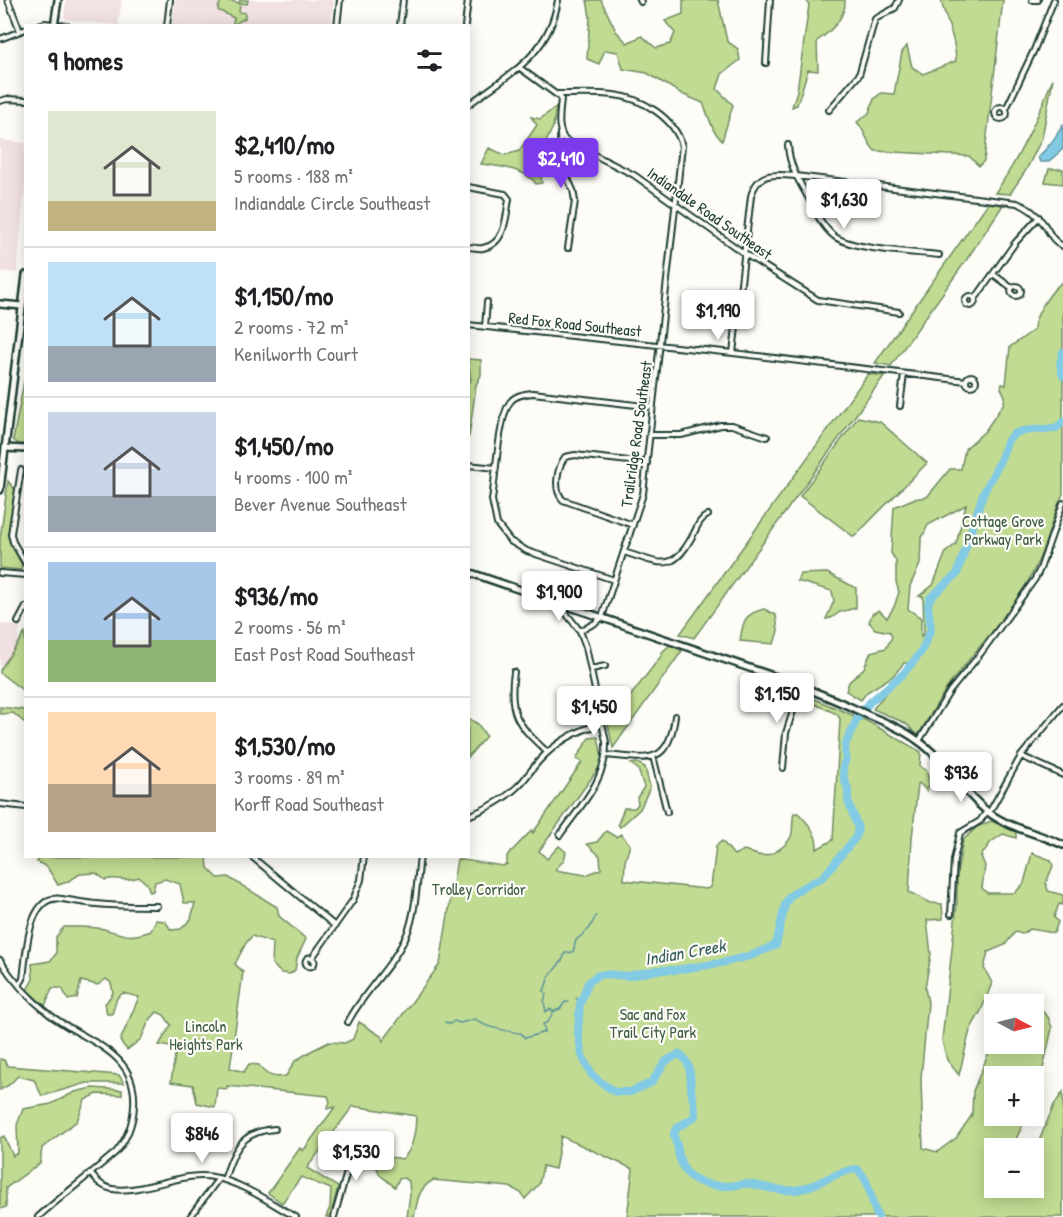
<!DOCTYPE html>
<html lang="en">
<head>
<meta charset="utf-8">
<style>
  :root { --surface:#fff; --page:#f6f6f6; --text:#202124; --muted:#757577; --line:#e0e0e0; --accent:#7c3aed }
  body { margin:0; font-family:"Patrick Hand",sans-serif; background:var(--page); color:var(--text); height:100vh; display:flex; flex-direction:column; font-size:22px; white-space:nowrap }
  * { box-sizing:border-box; margin:0 }
  p { font-size:20px; color:var(--muted) }
  .icon { flex:none; width:33px; height:33px; fill:none; stroke:currentColor; stroke-width:2; stroke-linecap:round; stroke-linejoin:round }
  .map { position:relative; flex:1; overflow:hidden }
  .drawer { position:absolute; left:24px; top:24px; width:446px; height:834px; display:flex; flex-direction:column; background:var(--surface); border-radius:0px; box-shadow:0 3px 15px #0003 }
  .drawer>* { flex:none }
  .needle { width:39px; rotate:97deg }
  .fabs { position:absolute; left:984px; top:994px; display:grid; gap:12px }
  .fabs a { display:grid; place-items:center; width:60px; height:60px; border-radius:0px; background:var(--surface); box-shadow:0 3px 15px #0003; font-size:30px }
  .price { position:absolute; translate:-50% -51px; padding:0 14px; border-radius:6px; background:#fff; color:#222; font-size:20px; line-height:39px; filter:drop-shadow(0 2px 3px #0008) }
  .price::after { content:''; position:absolute; left:50%; top:36px; width:18px; height:14px; margin-left:-9px; background:inherit; clip-path:polygon(0 0,100% 0,50% 100%) }
  .price.current { background:var(--accent); color:#fff }
  ul { padding:0; list-style:none }
  li { display:flex; align-items:center; gap:18px; height:150px; padding:0 24px }
  li+li { border-top:2px solid var(--line) }
  li span { display:grid; place-items:center; flex:none; width:168px; height:120px; border-radius:0px; color:#555 }
  li>.icon { margin-inline-start:auto }
  span .icon { width:72px; height:72px; fill:#fffc; stroke-width:1 }
  li b { font-size:26px }
  h2 { display:flex; justify-content:space-between; align-items:center; height:72px; padding:0 24px; font-size:26px }
  .map>svg:first-child { display:block }
  .built { fill:#f2e1e3 }
  .green { fill:#c1db92; stroke:#708c63; stroke-width:1.5; fill-rule:evenodd }
  .water { fill:#83cae4; stroke:#5b929e; stroke-width:1.5 }
  .lines { fill:none; stroke-linecap:round; stroke-linejoin:round }
  .stream { stroke:#5b929e; stroke-width:1.5 }
  .river { stroke:#83cae4; stroke-width:8 }
  .street-casing { stroke:#1f3d34; stroke-width:8 }
  .secondary-casing { stroke:#1f3d34; stroke-width:10 }
  .primary-casing { stroke:#1f3d34; stroke-width:10 }
  .street { stroke:#fdfcf7; stroke-width:4 }
  .secondary { stroke:#fdfcf7; stroke-width:5 }
  .primary { stroke:#fdfcf7; stroke-width:5 }
  .labels { text-anchor:middle; dominant-baseline:central; stroke-width:4.5; stroke-linejoin:round; paint-order:stroke }
  .street-label { font-size:16px; fill:#1f3d34; stroke:#fdfcf7 }
  .park-label { font-size:16px; fill:#3f5d47; stroke:#fdfcf7 }
  .water-label { font-size:18px; font-style:italic; fill:#386060; stroke:#fdfcf7 }
</style>
</head>
<body>
<div class="map">
<svg width="1063" height="1217" viewBox="0 0 1063 1217">
  <rect width="100%" height="100%" fill="#fdfcf7"/>
  <filter id="ink" filterUnits="userSpaceOnUse"><feTurbulence type="fractalNoise" baseFrequency=".0167" numOctaves="2"/><feDisplacementMap in="SourceGraphic" scale="12" xChannelSelector="R" yChannelSelector="G"/><feConvolveMatrix kernelMatrix="1 2 1 2 8 2 1 2 1" color-interpolation-filters="sRGB"/></filter>
  <g filter="url(#ink)">
    <path class="built" d="M 66,0 L 122,0 L 118,25 L 69,20 L 64,17 Z
      M 175,0 L 334,0 L 331,25 L 172,26 Z
      M 0,140 L 25,143 L 25,184 L 17,273 L 0,271 Z
      M 0,624 L 20,626 L 15,668 L 0,666 Z"/>
    <path class="green" d="M 223,0 L 239,3 L 240,0 L 248,0 L 247,4 L 240,3 L 239,12 L 245,13 L 245,18 L 235,24 L 233,23 L 234,18 L 218,10 L 219,5 Z
      M 587,0 L 601,0 L 616,31 L 627,43 L 642,36 L 656,48 L 670,44 L 675,33 L 665,21 L 683,14 L 683,0 L 718,0 L 727,41 L 738,49 L 740,60 L 722,74 L 717,89 L 733,105 L 722,141 L 714,131 L 703,103 L 682,94 L 647,73 L 623,69 L 618,52 L 605,50 L 599,64 L 587,59 L 590,17 Z
      M 806,0 L 845,0 C 846,17 830,32 817,41 L 818,71 L 808,70 L 797,105 L 792,107 L 797,91 L 809,5 Z
      M 941,0 L 1003,0 L 984,161 L 979,166 L 969,156 L 875,151 C 865,140 866,132 857,122 L 869,113 L 874,99 L 881,93 L 894,94 L 902,52 L 907,46 L 912,67 L 923,74 L 956,61 C 956,40 946,21 941,0 Z
      M 1053,78 L 1042,138 L 1026,170 L 1010,194 L 995,193 C 1020,157 1037,119 1053,78 Z
      M 556,107 L 553,127 L 538,159 L 542,183 L 536,184 C 527,169 497,166 481,164 L 489,148 L 505,155 L 519,151 L 537,125 L 531,117 L 540,119 Z
      M 1049,169 L 1063,169 L 1063,184 L 1045,182 Z
      M 988,203 L 1003,205 L 967,259 L 891,366 L 875,363 Z
      M 1063,282 L 1063,494 C 1051,518 1047,545 1035,568 C 1013,613 976,648 947,688 C 937,703 928,719 918,735 L 905,723 L 873,709 L 909,663 L 904,663 L 893,676 L 867,692 L 861,700 L 846,691 L 849,682 L 864,668 L 871,652 L 886,648 L 892,637 L 890,632 L 875,629 L 869,622 L 872,614 L 879,610 L 887,618 L 894,607 L 899,592 L 896,582 L 896,561 L 891,553 L 894,507 L 913,499 L 927,497 L 950,469 L 961,469 L 965,449 L 985,431 L 1004,403 L 1005,396 L 1001,388 L 1002,384 L 1006,385 L 1010,347 L 1034,330 C 1033,317 1052,288 1063,282 ZM 966,505 L 956,544 L 946,552 L 933,585 L 919,596 L 923,596 L 924,633 L 921,637 L 921,618 L 908,609 L 910,586 L 920,564 L 921,540 L 928,525 Z
      M 468,359 L 481,360 L 481,375 L 476,385 L 469,437 L 468,385 L 471,380 Z
      M 868,374 L 884,376 L 694,638 L 680,634 Z
      M 25,376 L 25,444 L 19,444 L 13,440 Z
      M 858,417 L 880,422 L 927,463 L 854,537 L 800,496 Z
      M 8,481 L 16,491 L 8,537 L 22,565 L 21,570 L 0,568 L 0,539 Z
      M 827,573 L 856,588 L 856,608 L 840,612 L 831,618 L 826,619 L 834,601 L 832,591 L 797,581 L 800,574 Z
      M 764,609 L 776,615 L 778,631 L 774,644 L 740,641 C 743,622 743,614 764,609 Z
      M 25,633 L 26,692 L 25,692 L 0,673 L 0,670 Z
      M 670,645 L 682,651 L 613,748 L 608,725 L 662,655 L 662,652 Z
      M 812,698 L 867,721 L 921,752 L 920,766 L 927,771 L 929,784 L 927,791 L 919,783 L 918,784 L 912,838 L 909,892 L 931,903 L 942,904 L 943,919 L 927,920 L 931,954 L 925,988 L 928,1003 L 921,1078 L 923,1148 L 937,1152 L 956,1138 L 972,1115 L 973,1091 L 994,1040 L 994,1044 L 1034,1044 L 1034,1005 L 1009,1005 L 1012,998 L 1034,1003 L 1048,1017 L 1052,1028 L 1038,1091 L 1034,1102 L 1034,1077 L 994,1077 L 994,1116 L 1027,1116 L 1017,1137 L 1015,1149 L 994,1149 L 994,1188 L 1034,1188 L 1034,1153 L 1054,1105 L 1063,1092 L 1063,1217 L 627,1217 L 633,1169 L 561,1136 L 555,1169 L 543,1166 L 539,1184 L 525,1199 L 521,1193 L 510,1187 L 433,1180 C 417,1190 418,1200 414,1217 L 407,1217 L 410,1194 L 409,1181 L 404,1178 L 399,1179 L 395,1187 L 380,1175 L 377,1168 L 362,1161 C 371,1157 393,1156 402,1159 C 413,1151 416,1129 416,1116 L 353,1106 L 307,1168 L 338,1187 L 330,1217 L 326,1217 L 330,1207 L 331,1189 L 301,1177 L 282,1203 L 268,1193 L 300,1148 L 303,1151 L 335,1107 L 327,1109 L 330,1102 L 328,1096 L 227,1086 L 227,1089 L 217,1088 L 215,1107 L 197,1103 L 193,1085 L 171,1082 L 176,1048 L 159,1045 L 171,1025 L 164,1015 L 157,1012 L 149,1021 L 141,1039 L 127,1050 L 120,1041 L 139,997 L 123,993 L 117,998 L 112,1014 L 107,1014 L 105,1004 L 113,993 L 111,983 L 106,979 L 98,985 L 81,981 L 77,998 L 68,1000 L 62,988 L 52,988 L 45,1006 L 27,990 L 33,979 L 32,964 L 50,961 L 56,954 L 56,937 L 64,927 C 77,927 91,926 104,929 C 125,935 129,939 151,931 L 156,920 L 165,921 L 171,930 L 181,929 L 191,919 L 195,903 L 184,903 L 180,884 L 165,879 L 155,882 L 153,891 L 150,892 L 147,884 L 139,877 C 124,883 120,876 105,880 L 96,873 L 80,874 L 67,882 L 58,885 L 47,867 L 37,862 L 39,857 L 207,857 L 208,868 L 218,878 L 228,877 L 277,907 L 279,916 L 306,939 L 297,958 L 295,970 L 290,974 L 281,973 L 272,964 L 273,943 L 252,936 L 246,943 L 235,964 L 243,972 L 230,1068 L 244,1072 L 249,1064 L 259,1065 C 265,1076 274,1078 286,1076 L 295,1061 L 311,1051 L 329,1042 L 345,1043 L 353,1039 L 359,1022 L 381,1036 L 383,1041 L 440,964 L 457,859 L 503,866 L 507,864 L 507,856 L 532,830 L 533,833 L 582,762 L 576,759 L 589,738 L 598,737 L 603,762 L 539,851 L 547,859 L 559,846 L 566,852 L 564,860 L 555,870 L 586,875 L 601,869 L 600,856 L 587,844 L 597,842 L 606,831 L 616,837 L 621,834 L 630,845 L 625,861 L 624,880 L 706,889 L 711,887 L 716,846 L 722,841 L 734,855 L 744,850 C 748,851 753,854 758,855 C 770,858 790,845 792,833 C 793,826 792,820 794,813 L 798,813 C 808,823 818,834 817,849 L 833,840 L 840,719 L 837,714 L 812,703 Z
      M 0,707 L 25,710 L 25,723 L 13,713 L 0,714 Z
      M 468,718 L 478,724 L 486,736 L 468,757 Z
      M 637,763 L 645,767 L 650,787 L 640,809 L 620,827 L 618,824 L 624,808 L 635,808 L 638,804 L 637,798 L 644,787 L 638,769 L 631,764 Z
      M 991,821 L 1016,832 L 1016,838 L 1003,834 L 991,842 L 981,856 L 985,866 L 982,888 L 987,893 L 1015,893 L 1024,883 L 1032,853 L 1051,860 L 1053,866 L 1046,883 L 1048,891 L 1063,895 L 1063,905 L 1059,904 L 1054,917 L 1058,922 L 1054,933 L 1030,929 L 1022,934 L 1015,932 L 1005,945 L 988,952 L 984,968 L 992,983 L 981,1011 L 970,1030 L 959,1075 L 947,1060 L 942,1040 L 957,903 L 957,873 L 963,840 L 977,827 Z
      M 0,1059 L 4,1060 L 8,1066 L 119,1075 L 124,1083 L 87,1083 L 42,1096 L 34,1080 L 18,1076 L 9,1085 L 0,1090 Z
      M 92,1088 L 122,1090 L 122,1095 L 97,1094 L 85,1100 L 77,1121 L 42,1148 L 40,1163 L 6,1188 L 6,1207 L 0,1209 L 0,1138 L 4,1136 L 13,1156 L 18,1153 L 17,1125 L 23,1109 L 51,1104 L 75,1092 Z"/>
    <path class="water" d="M 1063,125 L 1063,149 L 1048,162 L 1040,162 L 1038,157 C 1048,148 1056,137 1063,125 Z"/>
    <g class="lines">
      <path class="stream" d="M 576,998 L 581,1002
        M 554,1011 L 549,1009 L 546,1012 L 544,1002 L 546,994 L 544,991 L 549,977 L 563,959 L 565,953 L 573,952 L 576,940 L 589,929 L 596,916
        M 445,1022 L 450,1024 L 454,1021 L 460,1023 L 475,1019 C 478,1020 480,1023 483,1024 C 486,1027 516,1033 521,1033 L 525,1038 L 545,1032 L 543,1024 L 548,1022 L 554,1011 L 560,1009 L 565,1002 L 569,1002"/>
      <path class="river" d="M 1063,352 L 1060,364 L 1063,376
        M 878,1217 C 869,1200 873,1184 857,1169 C 836,1171 821,1184 801,1189 C 785,1193 766,1187 750,1184 C 742,1183 735,1186 728,1186 C 701,1186 682,1180 678,1150 C 678,1145 673,1138 674,1133 C 676,1125 690,1122 695,1116 C 696,1103 691,1097 691,1086 C 690,1073 691,1062 679,1054 L 666,1061 L 651,1083 L 630,1092 L 615,1092 L 602,1083 L 592,1075 L 586,1064 L 582,1055 L 578,1032 L 580,1004 L 588,983 L 596,976 L 604,974 L 628,976 L 657,970 L 675,970 L 721,963 L 750,956 L 776,945 L 785,905 L 789,897 L 798,890 L 823,877 L 856,837 L 858,828 L 848,801 L 848,789 L 844,778 L 843,767 L 846,758 L 845,745 L 857,719 L 869,703 L 904,673 L 921,652 L 931,629 L 928,605 L 930,598 L 957,574 L 983,494 L 999,463 L 1008,440 L 1014,434 L 1022,431 L 1056,428 L 1063,422"/>
      <g class="street-casing">
        <path id="street" d="M 8,0 L 20,31
          M 640,0 L 641,2
          M 1032,0 L 1038,0
          M 35,26 L 45,23 L 68,26
          M 167,26 L 170,0
          M 337,26 L 340,0
          M 400,26 L 403,0
          M 465,26 L 468,0
          M 0,39 L 26,29
          M 766,63 L 770,0
          M 520,68 L 561,98 C 560,114 556,127 565,140 L 634,175 L 745,254 L 818,300 L 899,312
          M 557,94 C 576,94 596,93 614,95 C 642,98 675,118 682,146 L 643,494 L 602,617 L 597,622 L 580,631
          M 0,101 L 7,99 L 26,100
          M 468,105 C 509,74 549,56 558,0
          M995 113a6 6 0 1 1 12 0a6 6 0 1 1-12 0Z
          M 1006,109 L 1034,50 L 1054,0
          M 829,110 L 859,75 L 875,19 L 895,8 L 899,0
          M 560,133 L 561,164 L 573,190 L 575,201 L 568,248
          M 788,145 C 789,165 798,180 808,197 C 815,211 822,226 834,236 C 852,250 914,252 939,255
          M 468,187 L 505,194 L 509,199 C 506,216 506,244 483,248 C 479,249 472,247 468,247
          M 993,274 L 1012,288
          M1011 291a5 5 0 1 1 10 0a5 5 0 1 1-10 0Z
          M965 301a5 5 0 1 1 10 0a5 5 0 1 1-10 0Z
          M 975,299 L 1015,243 L 1039,217
          M 468,325 L 733,353 L 966,381
          M 485,327 L 487,302
          M 733,353 L 751,196 C 758,171 775,174 796,176 L 1017,203 C 1028,207 1036,213 1044,224 C 1050,233 1052,241 1063,246
          M966 381a5 5 0 1 1 10 0a5 5 0 1 1-10 0Z
          M 900,406 L 904,374
          M 650,435 L 681,435 L 721,425 L 732,425 L 767,437
          M 468,465 L 496,468
          M 21,470 L 11,534 L 13,542 L 26,564
          M 633,525 L 563,500 C 553,490 557,468 565,457 L 575,455 L 647,463
          M 624,552 C 662,564 673,574 694,533 C 698,525 700,519 708,515
          M 0,573 L 26,575
          M 614,580 L 527,551 L 510,541 L 497,524 L 492,500 C 495,481 499,413 511,401 C 516,395 525,394 533,393 L 653,407
          M 18,622 L 26,607
          M 592,669 L 605,666
          M 514,672 C 508,714 517,724 547,752
          M 919,741 L 950,691 L 981,653 L 1035,579 L 1040,569 L 1063,503
          M 606,755 C 648,759 669,766 675,716
          M 653,756 L 667,812
          M 1021,756 L 1063,775
          M 783,768 L 786,733 L 801,686
          M 0,804 L 26,807
          M 989,813 L 1021,756 L 1063,705
          M 468,816 C 486,809 503,801 517,787 C 525,780 531,770 538,762 C 556,742 576,730 602,724
          M 560,835 C 580,806 607,780 606,742 L 586,647 L 580,631 L 565,612 L 567,606
          M 251,856 L 335,926
          M 951,914 L 954,860 L 960,833 L 980,821 L 987,811
          M305.5 962a4.5 4.5 0 1 1 9 0a4.5 4.5 0 1 1-9 0Z
          M 312,958 L 353,900 L 361,880 L 364,856
          M 0,960 C 13,981 30,999 49,1014 C 84,1042 138,1050 134,1106 C 133,1123 127,1139 116,1152 C 108,1159 99,1166 91,1173 C 73,1188 55,1202 38,1217
          M 19,985 L 23,979 C 26,957 27,913 47,901 C 55,896 66,900 74,901 C 102,906 129,906 157,906
          M 348,1022 C 364,991 394,965 407,934 C 416,913 417,880 420,856
          M 90,1173 C 94,1178 98,1183 104,1186 C 129,1200 182,1170 213,1177 C 243,1183 270,1203 296,1217
          M 224,1180 C 234,1150 241,1131 275,1129
          M 190,1217 L 219,1178
          M 334,1217 L 349,1165 L 362,1152 L 382,1150"/>
      </g>
      <g class="secondary-casing">
        <path id="secondary" d="M 0,304 L 22,306
          M 5,448 L 26,449
          M 468,572 L 779,678 C 809,689 839,701 868,715 C 885,722 902,729 917,740 C 945,759 961,791 988,812 C 1010,829 1039,833 1063,845"/>
      </g>
      <g class="primary-casing">
        <path id="primary" d="M 54,26 L 58,0
          M 0,490 L 26,275"/>
      </g>
      <use href="#street" class="street"/>
      <use href="#secondary" class="secondary"/>
      <use href="#primary" class="primary"/>
    </g>
  </g>
  <g class="labels">
    <g class="street-label">
      <text transform="translate(710 213) rotate(35)">Indiandale Road Southeast</text>
      <text transform="translate(575 324) rotate(6)">Red Fox Road Southeast</text>
      <text transform="translate(636 434) rotate(-82)">Trailridge Road Southeast</text>
    </g>
    <g class="park-label">
      <text x="1003" y="521">Cottage Grove<tspan x="1003" dy="18">Parkway Park</tspan></text>
      <text x="479" y="889">Trolley Corridor</text>
      <text x="653" y="1014">Sac and Fox<tspan x="653" dy="18">Trail City Park</tspan></text>
      <text x="206" y="1026">Lincoln<tspan x="206" dy="18">Heights Park</tspan></text>
    </g>
    <g class="water-label">
      <text transform="translate(685 952) rotate(-10)">Indian Creek</text>
    </g>
  </g>
</svg>
<div class="fabs">
<a><svg class="needle" viewBox="-14 -14 28 28"><path d="M0-13l5 13h-10z" fill="#e53935"/><path d="M0 13l5-13h-10z" fill="#757577"/></svg></a>
<a>+</a>
<a>−</a>
</div>
<b class="price current" style="left:561px;top:189px">$2,410</b>
<b class="price" style="left:844px;top:230px">$1,630</b>
<b class="price" style="left:718px;top:341px">$1,190</b>
<b class="price" style="left:559px;top:622px">$1,900</b>
<b class="price" style="left:777px;top:724px">$1,150</b>
<b class="price" style="left:594px;top:737px">$1,450</b>
<b class="price" style="left:961px;top:803px">$936</b>
<b class="price" style="left:202px;top:1164px">$846</b>
<b class="price" style="left:356px;top:1182px">$1,530</b>
<section class="drawer">
<h2>9 homes<svg class="icon" aria-label="filters" viewBox="0 0 24 24"><path d="M4 7h16M4 17h16"/><circle cx="9" cy="7" r="2"/><circle cx="15" cy="17" r="2"/></svg></h2>
<ul>
<li><span style="background:linear-gradient(#dfe7d0 75%,#c2b280 0)"><svg class="icon" aria-label="home" viewBox="0 0 24 24"><path d="M3 11l9-7 9 7M6 9v11h12V9"/></svg></span><div><b>$2,410/mo</b><p>5 rooms · 188 m²</p><p>Indiandale Circle Southeast</p></div></li>
<li><span style="background:linear-gradient(#bfe0f5 70%,#9aa5b1 0)"><svg class="icon" aria-label="home" viewBox="0 0 24 24"><path d="M3 11l9-7 9 7M6 9v11h12V9"/></svg></span><div><b>$1,150/mo</b><p>2 rooms · 72 m²</p><p>Kenilworth Court</p></div></li>
<li><span style="background:linear-gradient(#c9d6e8 70%,#9aa5b1 0)"><svg class="icon" aria-label="home" viewBox="0 0 24 24"><path d="M3 11l9-7 9 7M6 9v11h12V9"/></svg></span><div><b>$1,450/mo</b><p>4 rooms · 100 m²</p><p>Bever Avenue Southeast</p></div></li>
<li><span style="background:linear-gradient(#a9c7e8 65%,#8fb573 0)"><svg class="icon" aria-label="home" viewBox="0 0 24 24"><path d="M3 11l9-7 9 7M6 9v11h12V9"/></svg></span><div><b>$936/mo</b><p>2 rooms · 56 m²</p><p>East Post Road Southeast</p></div></li>
<li><span style="background:linear-gradient(#ffd9b3 60%,#b9a48a 0)"><svg class="icon" aria-label="home" viewBox="0 0 24 24"><path d="M3 11l9-7 9 7M6 9v11h12V9"/></svg></span><div><b>$1,530/mo</b><p>3 rooms · 89 m²</p><p>Korff Road Southeast</p></div></li>
</ul>
</section>
</div>
</body>
</html>
